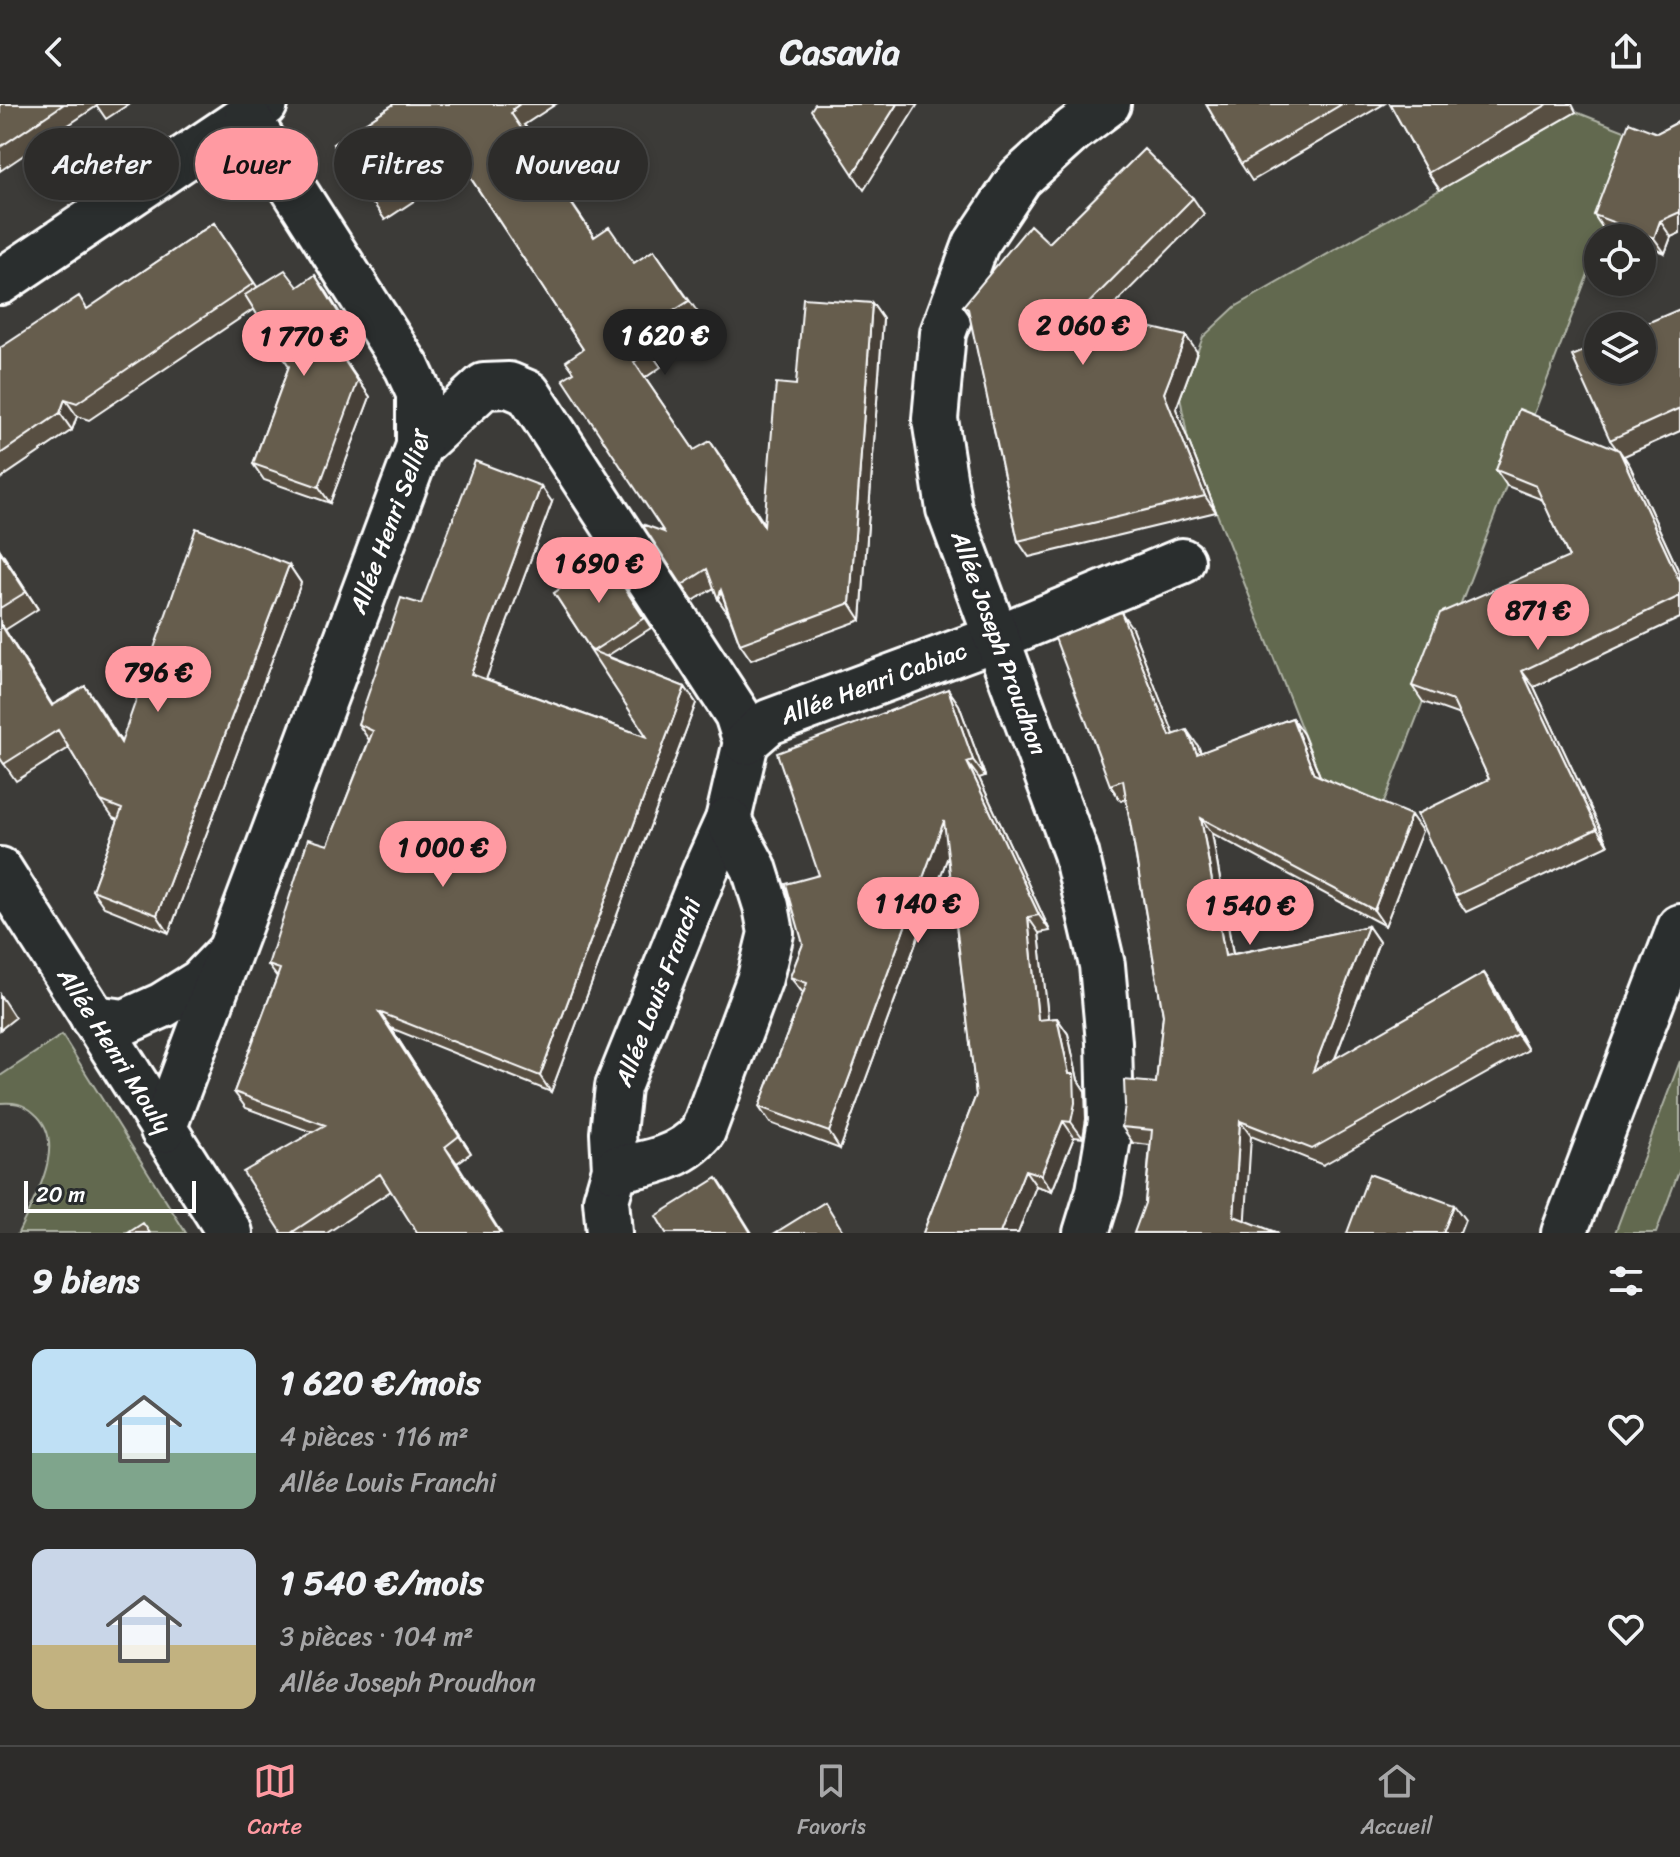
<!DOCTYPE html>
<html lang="fr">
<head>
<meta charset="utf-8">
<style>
  :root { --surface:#2d2c2a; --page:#393836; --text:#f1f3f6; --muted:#a7a7a8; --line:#484847; --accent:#ff9aa2 }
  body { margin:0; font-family:Sriracha,sans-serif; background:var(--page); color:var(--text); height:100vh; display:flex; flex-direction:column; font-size:30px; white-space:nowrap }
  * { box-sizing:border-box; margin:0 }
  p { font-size:26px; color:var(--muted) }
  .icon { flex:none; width:44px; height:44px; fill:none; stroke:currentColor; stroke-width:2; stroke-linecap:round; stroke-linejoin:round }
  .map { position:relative; height:1129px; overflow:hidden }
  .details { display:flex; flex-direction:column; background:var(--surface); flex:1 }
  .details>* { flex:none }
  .guide { position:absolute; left:24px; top:24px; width:800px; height:72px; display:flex; gap:16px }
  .tools { position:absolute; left:1584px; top:120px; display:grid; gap:16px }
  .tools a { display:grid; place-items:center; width:72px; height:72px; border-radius:50%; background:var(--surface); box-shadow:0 4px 12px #0003,0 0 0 2px var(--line); font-size:40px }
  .scale { position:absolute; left:24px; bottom:20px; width:172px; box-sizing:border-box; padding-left:8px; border:4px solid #fff; border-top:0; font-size:22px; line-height:28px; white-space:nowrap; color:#fff; -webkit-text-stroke:6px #2a2d2e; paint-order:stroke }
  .price { position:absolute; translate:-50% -68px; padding:0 18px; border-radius:28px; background:var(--accent); color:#111; font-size:26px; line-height:52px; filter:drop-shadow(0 2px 4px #0008) }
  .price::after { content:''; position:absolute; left:50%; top:48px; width:24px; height:18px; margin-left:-12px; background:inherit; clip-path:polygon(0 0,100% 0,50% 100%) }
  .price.active { background:#222; color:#fff }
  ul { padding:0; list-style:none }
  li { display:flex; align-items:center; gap:24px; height:200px; padding:0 32px }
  li span { display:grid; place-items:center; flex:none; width:224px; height:160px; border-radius:16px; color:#555 }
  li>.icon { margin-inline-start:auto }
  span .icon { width:96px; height:96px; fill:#fffc; stroke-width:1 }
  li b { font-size:34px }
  h2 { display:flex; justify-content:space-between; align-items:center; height:96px; padding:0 32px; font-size:34px }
  .tag { padding:0 28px; border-radius:36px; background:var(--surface); box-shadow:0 4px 12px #0003,0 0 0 2px var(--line); font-size:28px; line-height:72px }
  .tag.active { background:var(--accent); color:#111 }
  header { display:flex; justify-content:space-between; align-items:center; height:104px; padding:0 32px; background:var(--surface); font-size:36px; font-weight:800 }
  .tabs { display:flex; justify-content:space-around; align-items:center; height:112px; border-top:2px solid var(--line); background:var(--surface); font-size:22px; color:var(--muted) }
  .tabs a { display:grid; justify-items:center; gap:4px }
  .tabs .active { color:var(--accent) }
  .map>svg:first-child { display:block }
  .green { fill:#62694f; stroke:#b0b4a7; stroke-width:2 }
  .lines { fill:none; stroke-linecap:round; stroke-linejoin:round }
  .street-casing { stroke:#fff; stroke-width:50 }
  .street { stroke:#2a2d2e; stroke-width:44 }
  .wall { fill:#585043; stroke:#fff; stroke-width:2 }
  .shaded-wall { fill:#474137; stroke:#fff; stroke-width:2 }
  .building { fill:#665d4e; stroke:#fff; stroke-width:2 }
  .labels { text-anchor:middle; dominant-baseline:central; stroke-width:6; stroke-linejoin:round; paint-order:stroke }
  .street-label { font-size:24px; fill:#fff; stroke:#2a2d2e }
</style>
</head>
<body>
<header><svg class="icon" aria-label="back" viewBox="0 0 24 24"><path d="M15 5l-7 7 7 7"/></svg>Casavia<svg class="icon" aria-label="share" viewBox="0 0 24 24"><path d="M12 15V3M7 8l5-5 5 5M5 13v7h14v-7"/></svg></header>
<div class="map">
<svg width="1680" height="1129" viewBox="0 0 1680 1129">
  <rect width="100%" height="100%" fill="#3c3b38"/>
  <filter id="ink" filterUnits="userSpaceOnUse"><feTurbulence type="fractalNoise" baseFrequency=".0125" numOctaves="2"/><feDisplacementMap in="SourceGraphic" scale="16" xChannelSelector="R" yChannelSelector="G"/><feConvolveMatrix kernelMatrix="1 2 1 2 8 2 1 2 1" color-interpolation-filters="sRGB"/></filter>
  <g filter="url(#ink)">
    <path class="green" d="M 1576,8 L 1640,33 L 1602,134 L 1598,134 L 1598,144 L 1383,701 L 1322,677 L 1188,336 L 1180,293 L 1203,233 L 1235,203 Z
      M 62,931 L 186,1129 L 18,1129 C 33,1096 70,1039 34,1009 C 23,999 14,998 0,999 L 0,972 Z
      M 1680,957 L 1680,1064 L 1656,1129 L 1615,1129 Z"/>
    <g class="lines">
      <g class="street-casing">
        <g id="street">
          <path d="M 0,178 L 265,0"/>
          <path d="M 419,342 L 484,282 L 509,281 L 528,289 L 737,610 L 746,638 L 728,716 L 705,767 L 618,983 L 613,1029 L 615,1065 L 606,1096 L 609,1129"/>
          <path id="s1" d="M 746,638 L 769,618 L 996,534 L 1182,457"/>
          <path id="s2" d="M 0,766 L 230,1129"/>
          <path d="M 93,914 L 125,918 L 163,901 L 200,878 L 225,852"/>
          <path id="s3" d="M 163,1026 L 419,342 L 419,289 L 407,263 L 247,12"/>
          <path d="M 615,1065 C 647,1060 682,1054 703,1027 L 760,874 L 771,829 L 766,802 L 754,764 L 728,716"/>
          <path d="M 1086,1129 L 1099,1087 L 1111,1017 L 1109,938 L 1102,861 L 1076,749 L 949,405 L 935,315 L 943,229 L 976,140 L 1020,74 L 1073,26 L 1108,0"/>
          <path d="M 1564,1129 L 1680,823"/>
        </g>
      </g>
      <use href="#street" class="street"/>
    </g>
    <path class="wall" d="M 0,0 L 129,0 L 106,15 L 97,2 L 0,67 Z
      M 394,0 L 556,0 L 524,21 L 526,23 L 522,25 L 594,132 L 634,159 L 654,146 L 701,213 L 649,246 L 661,263 L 645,274 L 694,346 L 721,353 L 765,421 L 796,281 L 872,199 L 883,215 L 861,516 L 751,556 L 740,540 L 729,511 L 718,495 L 714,484 L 693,497 L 682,481 L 664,428 L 574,268 L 583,245 L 464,64 L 385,116 L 333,40 Z
      M 1206,0 L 1384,0 L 1252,77 L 1241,60 Z
      M 1390,0 L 1572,0 L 1576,8 L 1440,86 L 1428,69 Z
      M 1680,17 L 1680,129 L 1671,133 L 1665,149 L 1642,140 L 1642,134 L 1625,134 L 1604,126 L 1594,111 L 1657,29 Z
      M 1193,94 L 1204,110 L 1103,212 L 1197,248 L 1176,305 L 1216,408 L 1029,453 L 1018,437 L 970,212 L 963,202 L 1049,139 Z
      M 214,119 L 258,184 L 298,183 L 326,187 L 359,240 L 341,251 L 370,293 L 330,399 L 264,376 L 253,360 L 289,262 L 254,205 L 89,316 L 77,312 L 72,326 L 0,375 L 0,244 L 88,205 Z
      M 1680,205 L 1680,327 L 1624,352 L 1630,362 L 1680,470 L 1680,514 L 1534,583 L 1608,741 L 1466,808 L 1455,792 L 1489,675 L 1460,611 L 1423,598 L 1412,582 L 1569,453 L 1543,396 L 1507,382 L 1496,366 L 1616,344 L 1610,336 Z
      M 552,398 L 486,575 L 647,633 L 554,489 L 605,454 L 651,524 L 607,552 L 685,583 L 696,599 L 551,988 L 391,924 L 471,1049 L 457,1059 L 391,1087 L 327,1129 L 282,1129 L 312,1028 L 246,1004 L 234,988 L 277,873 L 268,861 L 328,741 L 369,636 L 358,620 L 421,500 Z
      M 0,446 L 38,505 L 5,526 L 52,601 L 85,582 L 121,638 L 289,461 L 301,479 L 169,829 L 104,803 L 92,786 L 118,716 L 113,714 L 101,697 L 69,644 L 16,677 L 0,654 Z
      M 1132,524 L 1174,631 L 1198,642 L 1201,649 L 1292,614 L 1303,630 L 1320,672 L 1422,727 L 1385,822 L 1212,729 L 1233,850 L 1368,822 L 1379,838 L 1335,955 L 1484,869 L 1495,885 L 1528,946 L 1323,1061 L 1251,1032 L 1145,1099 L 1150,1041 L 1133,1039 L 1122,1023 L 1156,979 L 1163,911 L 1126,695 L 1121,697 L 1110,681 Z
      M 948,585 L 959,601 L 985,672 L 979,674 L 1050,827 L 1039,829 L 1048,915 L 1057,914 L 1068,930 L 1078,976 L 1085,987 L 1086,1015 L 1083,1034 L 1074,1033 L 1052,1087 L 1036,1082 L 1018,1129 L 923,1129 L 976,991 L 948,752 L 840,1045 L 770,1019 L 759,1003 L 803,889 L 790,873 L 803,840 L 819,771 Z
      M 0,891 L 15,914 L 0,926 Z"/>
    <path class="shaded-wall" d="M 897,0 L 918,0 L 864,86 L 853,70 Z
      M 1660,117 L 1671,133 L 1665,149 L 1654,134 Z
      M 315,171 L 326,187 L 359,240 L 348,224 Z
      M 872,199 L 883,215 L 861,516 L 850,499 Z
      M 1186,232 L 1197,248 L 1176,305 L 1216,408 L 1205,392 L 1164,289 Z
      M 330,235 L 370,293 L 330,399 L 319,383 Z
      M 65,295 L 77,312 L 72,326 L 60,309 Z
      M 710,337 L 721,353 L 776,439 L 764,422 Z
      M 1619,346 L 1630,362 L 1680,470 L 1680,478 Z
      M 541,382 L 552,398 L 482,586 L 471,570 Z
      M 0,446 L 38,505 L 0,448 Z
      M 289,461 L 301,479 L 169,829 L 157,811 Z
      M 721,486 L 729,511 L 718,495 Z
      M 1121,508 L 1132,524 L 1181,648 L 1170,632 Z
      M 0,518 L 5,526 L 64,619 L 52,602 Z
      M 1522,567 L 1534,583 L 1608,741 L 1597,725 Z
      M 85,582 L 97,599 L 133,656 L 121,639 Z
      M 685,583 L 696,599 L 551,988 L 540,972 Z
      M 948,585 L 959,601 L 985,672 L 973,656 Z
      M 1292,614 L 1303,630 L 1325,685 L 1314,670 Z
      M 1187,626 L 1198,642 L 1208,666 L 1197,650 Z
      M 967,658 L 979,674 L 1050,827 L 1039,811 Z
      M 1411,711 L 1422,727 L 1385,822 L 1374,806 Z
      M 1201,714 L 1212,729 L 1236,868 L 1225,852 Z
      M 944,717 L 955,733 L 840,1045 L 829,1028 Z
      M 1028,813 L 1039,829 L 1050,932 L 1038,916 Z
      M 1368,822 L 1379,838 L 1324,983 L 1313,967 Z
      M 1484,869 L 1495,885 L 1528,946 L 1517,930 Z
      M 379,908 L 391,924 L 471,1049 L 459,1032 Z
      M 1057,914 L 1068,930 L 1078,976 L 1085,987 L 1086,1015 L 1083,1034 L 1071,1018 L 1069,970 Z
      M 1063,1017 L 1074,1033 L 1052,1087 L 1041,1071 Z
      M 1240,1017 L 1251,1032 L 1245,1128 L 1234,1112 Z
      M 445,1043 L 457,1059 L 501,1129 L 500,1129 Z
      M 1025,1066 L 1036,1082 L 1018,1129 L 1000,1129 Z
      M 717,1074 L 729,1092 L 752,1129 L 751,1129 Z
      M 1454,1101 L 1465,1116 L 1460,1129 L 1443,1129 Z"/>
    <path class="building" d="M 0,0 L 64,0 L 0,43 Z
      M 394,0 L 520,0 L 513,5 L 514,7 L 511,9 L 594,133 L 609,123 L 634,159 L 654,146 L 689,197 L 638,230 L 649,247 L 634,258 L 694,346 L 710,337 L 764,422 L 776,279 L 796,281 L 803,194 L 872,199 L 850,499 L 740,540 L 721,486 L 718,495 L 707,465 L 682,481 L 642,420 L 664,428 L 563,275 L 574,268 L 566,257 L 583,245 L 453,47 L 373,100 L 333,40 Z
      M 815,0 L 897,0 L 853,70 L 811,6 Z
      M 1206,0 L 1342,0 L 1241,60 Z
      M 1390,0 L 1548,0 L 1428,69 Z
      M 1680,17 L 1680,108 L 1660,117 L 1654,134 L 1594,111 L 1629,18 L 1657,29 Z
      M 1144,45 L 1193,94 L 1081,207 L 1186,232 L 1164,289 L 1205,392 L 1018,437 L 968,205 L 963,202 L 1030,121 L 1049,139 Z
      M 214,119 L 254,179 L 77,299 L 65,295 L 60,309 L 0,350 L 0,244 L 79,192 L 87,205 Z
      M 285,166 L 298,183 L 315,171 L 348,224 L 330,235 L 358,277 L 319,383 L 253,360 L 289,262 L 245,191 Z
      M 1680,205 L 1680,304 L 1610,336 L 1572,252 L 1598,241 L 1598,266 L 1642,266 L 1642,222 L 1640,222 Z
      M 1519,305 L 1619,346 L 1680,478 L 1680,492 L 1522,567 L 1597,725 L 1455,792 L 1417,710 L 1489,675 L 1453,597 L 1412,582 L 1440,509 L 1569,453 L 1536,382 L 1496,366 Z
      M 475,357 L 541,382 L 471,570 L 647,633 L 590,546 L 685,583 L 540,972 L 379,908 L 459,1032 L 445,1043 L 500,1129 L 417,1129 L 380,1070 L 291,1129 L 282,1129 L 243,1068 L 325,1021 L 234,988 L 280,865 L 268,861 L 308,735 L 328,741 L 373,627 L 358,620 L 401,494 L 421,500 Z
      M 196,424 L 289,461 L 157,811 L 92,786 L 122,705 L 101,697 L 58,626 L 4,660 L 0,654 L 0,519 L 52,602 L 85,582 L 121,639 Z
      M 0,448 L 26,488 L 0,504 Z
      M 605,454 L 644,514 L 593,547 L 591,546 L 554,489 Z
      M 1121,508 L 1170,632 L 1187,626 L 1197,650 L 1292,614 L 1314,670 L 1411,711 L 1374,806 L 1201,714 L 1225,852 L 1368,822 L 1313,967 L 1484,869 L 1517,930 L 1312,1045 L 1240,1017 L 1234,1112 L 1278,1129 L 1134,1129 L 1145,1099 L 1152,1026 L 1122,1023 L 1125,1001 L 1124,976 L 1156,979 L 1163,911 L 1123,676 L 1110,681 L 1055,534 Z
      M 948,585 L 973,656 L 967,658 L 1039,811 L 1028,813 L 1038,916 L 1057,914 L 1069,970 L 1074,970 L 1075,999 L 1071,1018 L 1063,1017 L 1041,1071 L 1025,1066 L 1000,1129 L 923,1129 L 976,991 L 944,717 L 829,1028 L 759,1003 L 807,879 L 790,873 L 803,840 L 786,780 L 819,771 L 777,649 Z
      M 1369,1070 L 1454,1101 L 1443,1129 L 1347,1129 Z
      M 717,1074 L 751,1129 L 666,1129 L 656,1112 Z
      M 825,1098 L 844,1129 L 775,1129 Z
      M 143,1119 L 150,1129 L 128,1129 Z"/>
  </g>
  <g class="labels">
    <g class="street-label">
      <text stroke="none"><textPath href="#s3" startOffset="650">Allée Henri Sellier</textPath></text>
      <text transform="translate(999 539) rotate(70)">Allée Joseph Proudhon</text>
      <text stroke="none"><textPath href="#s1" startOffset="142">Allée Henri Cabiac</textPath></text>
      <text transform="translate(658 888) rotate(-69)">Allée Louis Franchi</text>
      <text stroke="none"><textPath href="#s2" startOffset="214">Allée Henri Mouly</textPath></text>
    </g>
  </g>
</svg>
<div class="tools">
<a><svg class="icon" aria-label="locate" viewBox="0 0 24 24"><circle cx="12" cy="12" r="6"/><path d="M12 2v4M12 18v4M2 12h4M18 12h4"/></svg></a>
<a><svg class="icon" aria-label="layers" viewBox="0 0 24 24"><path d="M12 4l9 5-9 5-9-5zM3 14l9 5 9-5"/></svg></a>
</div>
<div class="scale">20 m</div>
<b class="price" style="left:1083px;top:263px">2 060 €</b>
<b class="price active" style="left:665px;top:273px">1 620 €</b>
<b class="price" style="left:304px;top:274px">1 770 €</b>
<b class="price" style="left:599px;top:501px">1 690 €</b>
<b class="price" style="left:1538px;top:548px">871 €</b>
<b class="price" style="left:158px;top:610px">796 €</b>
<b class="price" style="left:443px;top:785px">1 000 €</b>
<b class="price" style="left:918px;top:841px">1 140 €</b>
<b class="price" style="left:1250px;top:843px">1 540 €</b>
<div class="guide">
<a class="tag">Acheter</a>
<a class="tag active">Louer</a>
<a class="tag">Filtres</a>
<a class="tag">Nouveau</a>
</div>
</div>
<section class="details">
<h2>9 biens<svg class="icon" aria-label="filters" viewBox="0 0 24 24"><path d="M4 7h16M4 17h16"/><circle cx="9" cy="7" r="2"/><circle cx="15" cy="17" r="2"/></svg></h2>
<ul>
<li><span style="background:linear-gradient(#bfe0f5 65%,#7fa58c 0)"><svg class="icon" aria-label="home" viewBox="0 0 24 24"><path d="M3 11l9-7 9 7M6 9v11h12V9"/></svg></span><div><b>1 620 €/mois</b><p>4 pièces · 116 m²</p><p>Allée Louis Franchi</p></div><svg class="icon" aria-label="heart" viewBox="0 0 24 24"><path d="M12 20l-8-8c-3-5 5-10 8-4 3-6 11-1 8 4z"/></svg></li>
<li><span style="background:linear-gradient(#c9d6e8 60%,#c2b280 0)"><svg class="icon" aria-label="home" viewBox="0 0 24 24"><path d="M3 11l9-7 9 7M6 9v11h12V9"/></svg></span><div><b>1 540 €/mois</b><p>3 pièces · 104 m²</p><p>Allée Joseph Proudhon</p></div><svg class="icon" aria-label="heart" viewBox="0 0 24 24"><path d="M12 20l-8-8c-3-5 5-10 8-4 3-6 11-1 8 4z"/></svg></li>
</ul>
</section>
<nav class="tabs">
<a class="active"><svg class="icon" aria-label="map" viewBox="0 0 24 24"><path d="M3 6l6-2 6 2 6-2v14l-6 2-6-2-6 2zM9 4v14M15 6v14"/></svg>Carte</a>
<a><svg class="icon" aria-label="saved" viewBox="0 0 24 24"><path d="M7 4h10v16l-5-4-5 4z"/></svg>Favoris</a>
<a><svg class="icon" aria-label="home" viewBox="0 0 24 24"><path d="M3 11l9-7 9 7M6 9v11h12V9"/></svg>Accueil</a>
</nav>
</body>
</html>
